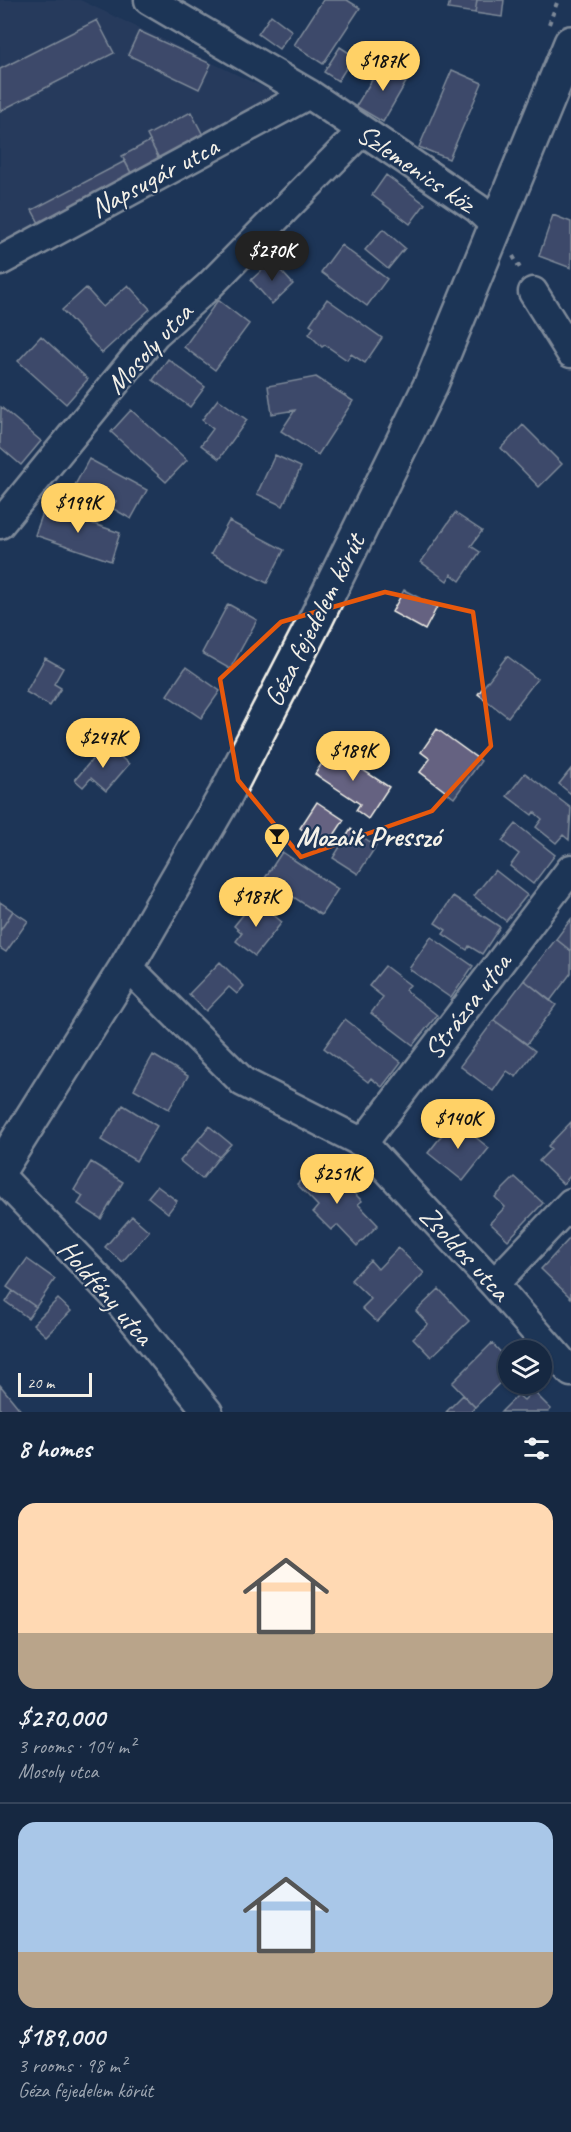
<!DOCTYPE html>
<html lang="en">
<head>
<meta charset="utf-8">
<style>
  :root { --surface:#162841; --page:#23344c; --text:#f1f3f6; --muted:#9ea6b1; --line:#35445a; --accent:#ffd166 }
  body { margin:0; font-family:Caveat,sans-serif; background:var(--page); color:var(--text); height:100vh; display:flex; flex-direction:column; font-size:22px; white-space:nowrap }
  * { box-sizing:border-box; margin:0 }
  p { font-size:20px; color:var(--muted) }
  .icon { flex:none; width:33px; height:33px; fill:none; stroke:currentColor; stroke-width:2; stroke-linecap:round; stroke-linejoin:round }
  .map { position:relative; height:1412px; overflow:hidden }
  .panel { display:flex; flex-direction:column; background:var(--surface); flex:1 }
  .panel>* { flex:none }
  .fabs { position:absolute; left:498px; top:1340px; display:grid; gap:12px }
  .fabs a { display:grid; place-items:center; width:54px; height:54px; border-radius:50%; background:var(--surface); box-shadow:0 2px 4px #0004,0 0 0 2px var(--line); font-size:30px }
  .scale { position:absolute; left:18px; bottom:15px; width:74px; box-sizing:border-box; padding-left:6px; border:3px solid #f4f1e8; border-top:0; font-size:16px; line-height:21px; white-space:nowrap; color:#f4f1e8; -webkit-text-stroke:4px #1d3557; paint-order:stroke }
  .price { position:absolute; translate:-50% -51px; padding:0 14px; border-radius:21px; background:var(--accent); color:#111; font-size:20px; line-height:39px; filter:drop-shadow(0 2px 3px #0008) }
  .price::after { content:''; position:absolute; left:50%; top:36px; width:18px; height:14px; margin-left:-9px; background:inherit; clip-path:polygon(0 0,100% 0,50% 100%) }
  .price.on { background:#222; color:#fff }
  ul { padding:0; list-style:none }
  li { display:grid; align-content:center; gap:12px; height:318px; padding:0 18px }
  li+li { border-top:2px solid var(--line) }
  li span { display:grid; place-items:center; height:186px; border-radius:18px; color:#555 }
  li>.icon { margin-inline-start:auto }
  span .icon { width:108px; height:108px; fill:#fffc; stroke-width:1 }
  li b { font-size:26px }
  h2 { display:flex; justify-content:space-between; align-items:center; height:72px; padding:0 18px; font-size:26px }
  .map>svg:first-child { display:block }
  .built { fill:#334264 }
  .building { fill:#656281; stroke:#f4f1e8; stroke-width:1.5 }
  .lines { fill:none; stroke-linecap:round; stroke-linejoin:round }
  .minor-casing { stroke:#f4f1e8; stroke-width:33 }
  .tertiary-casing { stroke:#f4f1e8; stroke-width:38 }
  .path { stroke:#f4f1e8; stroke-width:4; stroke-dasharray:4.5 4.5; stroke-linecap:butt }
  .minor { stroke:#1d3557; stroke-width:28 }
  .tertiary { stroke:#1d3557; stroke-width:33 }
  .marked { fill:none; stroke:#e8590c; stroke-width:4.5; stroke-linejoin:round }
  .labels { text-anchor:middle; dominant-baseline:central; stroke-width:4.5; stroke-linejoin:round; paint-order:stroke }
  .street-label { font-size:28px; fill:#f4f1e8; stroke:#1d3557 }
  .poi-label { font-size:28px; font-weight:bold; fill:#f4f1e8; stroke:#1d3557; text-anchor:start }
</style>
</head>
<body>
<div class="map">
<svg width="571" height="1412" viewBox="0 0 571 1412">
  <rect width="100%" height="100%" fill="#1d3557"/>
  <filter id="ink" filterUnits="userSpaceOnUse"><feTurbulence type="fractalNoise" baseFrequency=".0167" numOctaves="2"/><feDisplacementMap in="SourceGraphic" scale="12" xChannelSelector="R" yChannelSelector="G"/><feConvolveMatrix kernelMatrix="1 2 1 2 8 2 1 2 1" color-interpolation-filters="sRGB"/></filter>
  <g filter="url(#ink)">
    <path class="built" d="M 0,0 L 80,0 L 273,92 L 277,114 L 0,258 Z"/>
    <path class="building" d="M 323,0 L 347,0 L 360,8 L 323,64 L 294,45 Z
      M 450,0 L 477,0 L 475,13 L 448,9 Z
      M 477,0 L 504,0 L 502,17 L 475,13 Z
      M 271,15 L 292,31 L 279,49 L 258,34 Z
      M 97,20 L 114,53 L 0,111 L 0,69 Z
      M 139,31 L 211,64 L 199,89 L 128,55 Z
      M 340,47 L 354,56 L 338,81 L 324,72 Z
      M 383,62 L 409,77 L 383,122 L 356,106 Z
      M 452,70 L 482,83 L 449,159 L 419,147 Z
      M 191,112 L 207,143 L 163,167 L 147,135 Z
      M 150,141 L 165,170 L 137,184 L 122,156 Z
      M 125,161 L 137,184 L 45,234 L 32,210 Z
      M 386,175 L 425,204 L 410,224 L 372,195 Z
      M 553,215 L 571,222 L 571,268 L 539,256 Z
      M 383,229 L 405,248 L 388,269 L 365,250 Z
      M 341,245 L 387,279 L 367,306 L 321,272 Z
      M 272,261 L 293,284 L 272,304 L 251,280 Z
      M 128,285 L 150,309 L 102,353 L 62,310 L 86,288 L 103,307 Z
      M 327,299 L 382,338 L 365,363 L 351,354 L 347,360 L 325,345 L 322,347 L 309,334 L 314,327 L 310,324 Z
      M 218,300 L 249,324 L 215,370 L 184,347 Z
      M 41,336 L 88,379 L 66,404 L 18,361 Z
      M 168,359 L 205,387 L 190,407 L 153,380 Z
      M 316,377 L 353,401 L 318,455 L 281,431 L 295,410 L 272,414 L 268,386 Z
      M 218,399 L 247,420 L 219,459 L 201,445 L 213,429 L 202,420 Z
      M 1,407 L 41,441 L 21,465 L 0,447 Z
      M 131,410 L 187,460 L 166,482 L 111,432 Z
      M 523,425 L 562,464 L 539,487 L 501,448 Z
      M 275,455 L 301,467 L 283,506 L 257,494 Z
      M 89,459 L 147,490 L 131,519 L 112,508 L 116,501 L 97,491 L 94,498 L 74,487 Z
      M 45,507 L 120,533 L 111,561 L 35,535 Z
      M 455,513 L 482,531 L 471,546 L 480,552 L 460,581 L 451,574 L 447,581 L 421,562 Z
      M 229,521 L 284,550 L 267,583 L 211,554 Z
      M 404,590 L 437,607 L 425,630 L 392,612 Z
      M 228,604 L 257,620 L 230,669 L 202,653 Z
      M 507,656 L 537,679 L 508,717 L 478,694 Z
      M 45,658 L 63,668 L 54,684 L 61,688 L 50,706 L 26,692 Z
      M 186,667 L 220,691 L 201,718 L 167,695 Z
      M 437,729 L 481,761 L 454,798 L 420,772 L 430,759 L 421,752 Z
      M 105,744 L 129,764 L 106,791 L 91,778 L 83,787 L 75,780 Z
      M 331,749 L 389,787 L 368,819 L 356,810 L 360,804 L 315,774 Z
      M 571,769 L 571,794 L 559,784 Z
      M 525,773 L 571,808 L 569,840 L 563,835 L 556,843 L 536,827 L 542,819 L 534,812 L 532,815 L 507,796 Z
      M 317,802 L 344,820 L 327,846 L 300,828 Z
      M 516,824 L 555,855 L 533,884 L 510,866 L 519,854 L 502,841 Z
      M 351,829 L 376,846 L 358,874 L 333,858 Z
      M 282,852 L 338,889 L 321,915 L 292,896 L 289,901 L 277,893 L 280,889 L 265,878 Z
      M 495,870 L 527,895 L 506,921 L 474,896 Z
      M 453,896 L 500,927 L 482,954 L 469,946 L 467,950 L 443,934 L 446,930 L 435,923 Z
      M 255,900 L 282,922 L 255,956 L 236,941 L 242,933 L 234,926 Z
      M 0,902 L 13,911 L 0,931 Z
      M 13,911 L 28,921 L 6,952 L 0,948 L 0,931 Z
      M 571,919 L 571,951 L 556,939 Z
      M 431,937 L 473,966 L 451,998 L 409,969 Z
      M 556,939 L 571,951 L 571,973 L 550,1001 L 524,980 Z
      M 220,962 L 244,986 L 237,994 L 229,987 L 206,1011 L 189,994 Z
      M 385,966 L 410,985 L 405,990 L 437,1015 L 413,1045 L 371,1013 L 383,997 L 369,986 Z
      M 524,980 L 556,1005 L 527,1044 L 494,1020 Z
      M 345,1019 L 401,1062 L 382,1087 L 371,1078 L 368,1082 L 324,1048 Z
      M 494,1020 L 535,1051 L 516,1077 L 507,1071 L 493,1091 L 460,1066 Z
      M 153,1055 L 188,1076 L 169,1109 L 134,1089 Z
      M 123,1105 L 157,1126 L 136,1161 L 101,1140 Z
      M 454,1120 L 489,1148 L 463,1181 L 428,1153 Z
      M 571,1122 L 571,1175 L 563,1184 L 539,1161 L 551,1149 L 548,1146 Z
      M 209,1126 L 231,1144 L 219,1157 L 198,1140 Z
      M 198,1140 L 219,1157 L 202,1179 L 180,1161 Z
      M 91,1162 L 123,1182 L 101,1219 L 78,1204 L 83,1196 L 74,1190 Z
      M 318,1163 L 340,1186 L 343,1182 L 362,1201 L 358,1204 L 378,1225 L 357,1246 L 337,1225 L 331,1230 L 313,1212 L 318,1206 L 297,1184 Z
      M 515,1177 L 543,1203 L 508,1240 L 490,1223 L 505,1207 L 495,1197 Z
      M 157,1186 L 177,1201 L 168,1213 L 148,1197 Z
      M 132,1216 L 149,1231 L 122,1262 L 105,1247 Z
      M 571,1237 L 571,1298 L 541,1269 Z
      M 398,1248 L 424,1273 L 377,1322 L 362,1308 L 371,1299 L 351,1280 L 370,1260 L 378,1269 Z
      M 27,1259 L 55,1279 L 36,1307 L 7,1287 Z
      M 439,1289 L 469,1321 L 431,1357 L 413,1338 L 428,1324 L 416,1311 Z
      M 13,1291 L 36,1307 L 28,1318 L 6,1302 Z
      M 58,1299 L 71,1311 L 46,1336 L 33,1324 Z
      M 492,1343 L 508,1360 L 508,1375 L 475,1407 L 452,1383 Z
      M 0,1385 L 22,1412 L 0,1412 Z
      M 533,1391 L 551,1409 L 548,1412 L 501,1412 L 518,1395 L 524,1400 Z
      M 463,1395 L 475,1407 L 471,1412 L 446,1412 Z"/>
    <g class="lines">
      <g class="minor-casing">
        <path id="minor" d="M 149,0 L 309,94 L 477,208 L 496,226
          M 0,261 L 309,94
          M 533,292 L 571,353
          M 0,524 L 155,334 L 209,286 L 361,132
          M 127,966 L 243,1082 L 363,1143 L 494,1284 L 571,1372
          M 363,1143 L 571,869
          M 0,1176 L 113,1294 L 208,1412
          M 494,1284 L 571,1203"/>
      </g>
      <g class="tertiary-casing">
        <path id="tertiary" d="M 0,1169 L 127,966 L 225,796 L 315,621 L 431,384 L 571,43"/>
      </g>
      <path class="path" d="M 549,24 L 558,0
        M 513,256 L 521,270"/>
      <use href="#minor" class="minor"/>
      <use href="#tertiary" class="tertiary"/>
    </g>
  </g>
  <path d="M0 0H571V1412H0ZM 385,592 L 473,612 L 491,746 L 432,811 L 301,857 L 238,780 L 220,679 L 281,622 Z" fill="#1d3557" fill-opacity=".55" fill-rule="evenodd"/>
  <path class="marked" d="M 385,592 L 473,612 L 491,746 L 432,811 L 301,857 L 238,780 L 220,679 L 281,622 Z"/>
  <defs>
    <g id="bar-pin" transform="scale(1.35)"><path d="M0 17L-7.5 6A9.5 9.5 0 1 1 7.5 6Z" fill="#ffd166" stroke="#1d3557"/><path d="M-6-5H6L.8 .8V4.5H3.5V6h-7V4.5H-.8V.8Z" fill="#111"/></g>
  </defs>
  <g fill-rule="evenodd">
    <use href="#bar-pin" x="277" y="836"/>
  </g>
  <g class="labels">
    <g class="street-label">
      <text transform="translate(416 168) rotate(34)">Szlemenics köz</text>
      <text transform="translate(154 177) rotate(-28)">Napsugár utca</text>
      <text transform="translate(149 348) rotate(-47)">Mosoly utca</text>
      <text transform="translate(314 620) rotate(-63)">Géza fejedelem körút</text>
      <text transform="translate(467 1006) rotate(-53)">Strázsa utca</text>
      <text transform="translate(465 1253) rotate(47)">Zsoldos utca</text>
      <text transform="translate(106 1292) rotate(49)">Holdfény utca</text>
    </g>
    <g class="poi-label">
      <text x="296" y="836">Mozaik Presszó</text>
    </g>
  </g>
</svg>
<div class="fabs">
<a><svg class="icon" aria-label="layers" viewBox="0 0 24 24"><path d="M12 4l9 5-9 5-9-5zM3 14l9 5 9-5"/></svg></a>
</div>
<div class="scale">20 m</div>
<b class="price" style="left:383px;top:92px">$187K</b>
<b class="price on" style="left:272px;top:282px">$270K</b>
<b class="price" style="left:78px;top:534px">$199K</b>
<b class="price" style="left:103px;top:769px">$247K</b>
<b class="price" style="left:353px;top:782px">$189K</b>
<b class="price" style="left:256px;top:928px">$187K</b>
<b class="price" style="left:458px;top:1150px">$140K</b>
<b class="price" style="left:337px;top:1205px">$251K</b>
</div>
<section class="panel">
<h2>8 homes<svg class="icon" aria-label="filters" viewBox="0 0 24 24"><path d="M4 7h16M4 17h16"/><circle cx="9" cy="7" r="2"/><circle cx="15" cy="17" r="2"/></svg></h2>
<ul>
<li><span style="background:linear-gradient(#ffd9b3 70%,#b9a48a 0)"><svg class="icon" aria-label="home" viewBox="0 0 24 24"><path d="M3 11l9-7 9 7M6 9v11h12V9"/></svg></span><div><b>$270,000</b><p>3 rooms · 104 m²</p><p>Mosoly utca</p></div></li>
<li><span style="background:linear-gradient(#a9c7e8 70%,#b9a48a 0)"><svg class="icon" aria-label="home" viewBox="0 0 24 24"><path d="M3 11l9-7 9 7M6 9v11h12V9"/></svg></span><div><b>$189,000</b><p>3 rooms · 98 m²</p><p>Géza fejedelem körút</p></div></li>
</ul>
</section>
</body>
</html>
